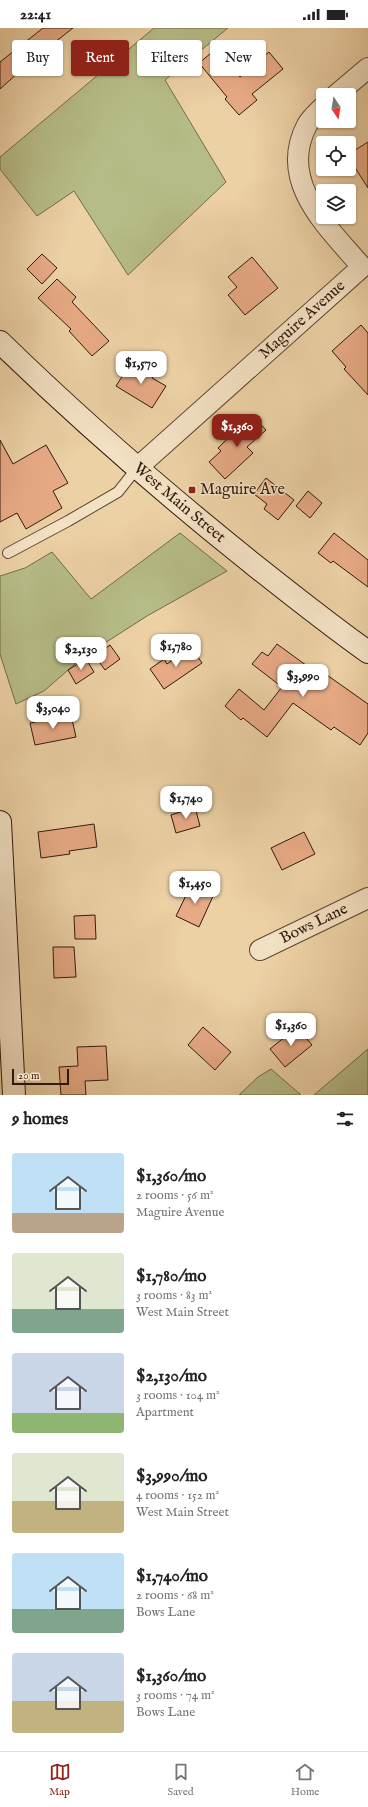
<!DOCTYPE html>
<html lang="en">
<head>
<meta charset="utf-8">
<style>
  :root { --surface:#fff; --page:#f2f2f2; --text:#222; --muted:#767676; --line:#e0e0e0; --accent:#8f2418 }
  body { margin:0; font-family:"IM FELL English",serif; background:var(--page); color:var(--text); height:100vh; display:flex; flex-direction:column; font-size:15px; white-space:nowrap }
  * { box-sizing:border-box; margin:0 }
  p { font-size:13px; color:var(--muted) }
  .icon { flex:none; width:22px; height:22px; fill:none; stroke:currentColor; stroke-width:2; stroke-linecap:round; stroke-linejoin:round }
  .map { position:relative; height:1067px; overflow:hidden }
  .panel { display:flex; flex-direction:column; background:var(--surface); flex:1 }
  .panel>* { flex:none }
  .top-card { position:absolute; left:12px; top:12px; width:344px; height:36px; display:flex; gap:8px }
  .needle { width:26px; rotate:168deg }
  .buttons { position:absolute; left:316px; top:60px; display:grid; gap:8px }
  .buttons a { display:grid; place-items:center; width:40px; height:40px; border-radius:4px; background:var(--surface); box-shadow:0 1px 3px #0004; font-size:20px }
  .scale { position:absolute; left:12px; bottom:10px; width:57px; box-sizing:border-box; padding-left:4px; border:2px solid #32190d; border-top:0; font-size:11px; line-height:14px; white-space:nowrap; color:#32190d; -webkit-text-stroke:3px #f3e1c4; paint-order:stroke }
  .price { position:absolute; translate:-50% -34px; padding:0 9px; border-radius:8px; background:#fff; color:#222; font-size:13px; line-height:26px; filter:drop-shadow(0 1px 2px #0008) }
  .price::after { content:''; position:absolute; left:50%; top:24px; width:12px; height:9px; margin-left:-6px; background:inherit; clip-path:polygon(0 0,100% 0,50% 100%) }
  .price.selected { background:var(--accent); color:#fff }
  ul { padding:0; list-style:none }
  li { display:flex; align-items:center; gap:12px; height:100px; padding:0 12px }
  li span { display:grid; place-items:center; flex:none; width:112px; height:80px; border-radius:4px; color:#555 }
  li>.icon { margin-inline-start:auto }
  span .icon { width:48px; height:48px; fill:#fffc; stroke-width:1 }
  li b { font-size:17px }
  h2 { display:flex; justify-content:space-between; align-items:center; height:48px; padding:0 12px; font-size:17px }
  .tag { padding:0 14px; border-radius:4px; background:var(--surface); box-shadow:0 1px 3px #0004; font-size:14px; line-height:36px }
  .tag.selected { background:var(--accent); color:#fff }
  .status { display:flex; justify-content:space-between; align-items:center; height:28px; padding:0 20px; background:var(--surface); direction:ltr }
  .status svg { height:11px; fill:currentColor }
  .dock { display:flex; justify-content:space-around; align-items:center; height:56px; border-top:1px solid var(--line); background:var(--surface); font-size:11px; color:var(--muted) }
  .dock a { display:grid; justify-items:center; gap:2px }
  .dock .selected { color:var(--accent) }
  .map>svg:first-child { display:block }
  .green { fill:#b6bc87; stroke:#746a4a }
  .building { fill:#e7aa85; stroke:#32190d }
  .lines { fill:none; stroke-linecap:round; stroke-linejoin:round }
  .lane-casing { stroke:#604733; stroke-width:12 }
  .street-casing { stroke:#604733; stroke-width:22 }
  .secondary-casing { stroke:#32190d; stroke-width:24 }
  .lane { stroke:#f3e1c4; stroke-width:10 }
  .street { stroke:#f3e1c4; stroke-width:20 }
  .secondary { stroke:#f3e1c4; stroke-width:22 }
  .poi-dot { fill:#8f2418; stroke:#f3e1c4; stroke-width:1.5 }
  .labels { text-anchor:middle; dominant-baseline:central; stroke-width:3; stroke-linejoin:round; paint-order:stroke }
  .street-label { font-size:16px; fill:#32190d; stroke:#f3e1c4 }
  .poi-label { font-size:16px; fill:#32190d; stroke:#f3e1c4; text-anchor:start }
</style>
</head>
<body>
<div class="status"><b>22:41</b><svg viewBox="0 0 49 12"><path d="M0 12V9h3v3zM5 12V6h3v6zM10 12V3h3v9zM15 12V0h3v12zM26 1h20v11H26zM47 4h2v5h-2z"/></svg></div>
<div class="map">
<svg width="368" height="1067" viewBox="0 0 368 1067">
  <rect width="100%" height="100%" fill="#ecd1a5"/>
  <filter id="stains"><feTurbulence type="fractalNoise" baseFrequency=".005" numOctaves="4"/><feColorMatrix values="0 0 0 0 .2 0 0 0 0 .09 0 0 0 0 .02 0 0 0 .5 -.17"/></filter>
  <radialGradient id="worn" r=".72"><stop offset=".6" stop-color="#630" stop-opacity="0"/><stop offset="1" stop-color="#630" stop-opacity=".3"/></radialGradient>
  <path class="green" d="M 154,0 L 228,0 L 165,52 L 226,154 L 128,247 L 74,163 L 37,188 L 0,141 L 0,129 Z
    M 180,505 L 227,543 L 147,588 L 83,629 L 44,663 L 16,676 L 0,626 L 0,548 L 25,540 L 52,524 L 91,571 Z
    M 368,1021 L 368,1067 L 314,1067 Z
    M 271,1041 L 301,1067 L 239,1067 L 258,1049 Z"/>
  <path class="building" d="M 43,0 L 73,0 L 18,43 L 19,44 L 0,61 L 0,34 Z
    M 216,21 L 240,49 L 269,24 L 283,41 L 252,66 L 257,72 L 239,87 L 225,71 L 227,69 L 199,35 Z
    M 368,114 L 368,160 L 349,130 L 349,126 Z
    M 42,226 L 57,240 L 42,256 L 27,241 Z
    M 252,229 L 278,260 L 245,287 L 228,267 L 237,259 L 228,249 Z
    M 57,251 L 76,269 L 72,274 L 109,313 L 92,328 L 69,303 L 71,301 L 38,270 Z
    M 361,297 L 368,305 L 368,367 L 344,341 L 346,339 L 332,323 Z
    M 132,333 L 154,347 L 152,350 L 166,358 L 152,380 L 116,358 Z
    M 252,387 L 266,402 L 247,419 L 253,425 L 225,451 L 209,434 L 221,423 L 218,420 Z
    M 0,412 L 13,436 L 46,417 L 68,455 L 53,463 L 62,480 L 26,501 L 17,485 L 0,494 Z
    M 266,450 L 294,472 L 278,492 L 264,481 L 267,476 L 254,466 Z
    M 308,463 L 322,475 L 310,490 L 296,478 Z
    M 334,505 L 368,532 L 368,559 L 333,533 L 331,535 L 318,525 Z
    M 277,616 L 314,643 L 317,640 L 368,676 L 368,705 L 360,717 L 334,699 L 331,702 L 293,675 L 267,709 L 243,690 L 241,692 L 225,678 L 239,661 L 264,682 L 282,659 L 252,636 L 262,624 L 268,628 Z
    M 110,617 L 120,631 L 105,642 L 95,628 Z
    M 191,619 L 202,635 L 164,661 L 150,641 L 164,631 L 167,636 Z
    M 86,631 L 94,644 L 76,656 L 68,642 Z
    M 71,687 L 76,709 L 35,717 L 30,695 Z
    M 195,779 L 200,798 L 176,805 L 171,787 Z
    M 94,796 L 97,819 L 69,823 L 70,826 L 41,830 L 38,804 Z
    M 304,804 L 315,826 L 282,842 L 271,820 Z
    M 192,855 L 214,866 L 199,899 L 176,888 Z
    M 95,887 L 96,911 L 75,911 L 74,888 Z
    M 53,919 L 74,919 L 76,949 L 54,950 Z
    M 203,999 L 231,1024 L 215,1042 L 188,1017 Z
    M 297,999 L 312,1017 L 285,1039 L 270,1021 Z
    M 106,1018 L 108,1052 L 85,1053 L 86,1067 L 61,1067 L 59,1039 L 78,1038 L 77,1019 Z"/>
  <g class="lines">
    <g class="lane-casing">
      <path id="lane" d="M 8,525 L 68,493 L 118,464 L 137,440"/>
    </g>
    <g class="street-casing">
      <g id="street">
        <path d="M 336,67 L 368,40"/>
        <path id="s1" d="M 137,440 L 362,239 C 328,199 277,154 307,97 C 311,90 318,84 323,79"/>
        <path id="s2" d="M 260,922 L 368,870"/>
      </g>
    </g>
    <g class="secondary-casing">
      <g id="secondary">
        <path id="s3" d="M 0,314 C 79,391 162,463 248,532 C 287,563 327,595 368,624"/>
        <path d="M 0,794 L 14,1067"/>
      </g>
    </g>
    <use href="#lane" class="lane"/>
    <use href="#street" class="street"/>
    <use href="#secondary" class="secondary"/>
  </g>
  <rect class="poi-dot" x="188" y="458" width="8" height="8" rx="2"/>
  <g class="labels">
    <g class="street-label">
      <text stroke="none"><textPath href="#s1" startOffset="222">Maguire Avenue</textPath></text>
      <text stroke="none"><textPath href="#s3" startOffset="241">West Main Street</textPath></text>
      <text stroke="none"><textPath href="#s2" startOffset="60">Bows Lane</textPath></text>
    </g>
    <g class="poi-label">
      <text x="200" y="462">Maguire Ave</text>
    </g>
  </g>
  <rect width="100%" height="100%" filter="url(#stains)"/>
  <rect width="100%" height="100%" fill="url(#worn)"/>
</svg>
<div class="buttons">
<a><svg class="needle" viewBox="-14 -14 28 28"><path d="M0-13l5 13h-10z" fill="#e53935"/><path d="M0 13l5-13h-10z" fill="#767676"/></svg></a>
<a><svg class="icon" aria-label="locate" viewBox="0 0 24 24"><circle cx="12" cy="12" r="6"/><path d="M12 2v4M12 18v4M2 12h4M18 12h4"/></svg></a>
<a><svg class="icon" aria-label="layers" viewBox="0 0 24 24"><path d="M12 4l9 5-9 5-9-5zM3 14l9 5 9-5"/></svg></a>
</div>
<div class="scale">20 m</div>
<b class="price" style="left:141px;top:357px">$1,570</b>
<b class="price selected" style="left:237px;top:420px">$1,360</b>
<b class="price" style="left:176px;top:640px">$1,780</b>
<b class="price" style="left:81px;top:643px">$2,130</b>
<b class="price" style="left:303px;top:670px">$3,990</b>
<b class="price" style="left:53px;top:702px">$3,040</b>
<b class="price" style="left:186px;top:792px">$1,740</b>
<b class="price" style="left:195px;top:877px">$1,450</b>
<b class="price" style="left:291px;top:1019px">$1,360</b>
<div class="top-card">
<a class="tag">Buy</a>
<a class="tag selected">Rent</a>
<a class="tag">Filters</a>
<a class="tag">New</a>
</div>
</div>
<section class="panel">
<h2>9 homes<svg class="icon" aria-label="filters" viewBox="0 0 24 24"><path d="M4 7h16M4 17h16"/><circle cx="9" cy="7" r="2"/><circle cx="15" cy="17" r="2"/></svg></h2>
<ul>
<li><span style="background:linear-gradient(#bfe0f5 75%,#b9a48a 0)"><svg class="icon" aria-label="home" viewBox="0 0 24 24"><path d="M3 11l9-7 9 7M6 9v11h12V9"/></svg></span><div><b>$1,360/mo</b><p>2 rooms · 56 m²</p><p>Maguire Avenue</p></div></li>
<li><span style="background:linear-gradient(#dfe7d0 70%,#7fa58c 0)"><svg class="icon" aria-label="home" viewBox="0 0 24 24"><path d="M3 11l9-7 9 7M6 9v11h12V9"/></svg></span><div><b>$1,780/mo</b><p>3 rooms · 83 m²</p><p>West Main Street</p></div></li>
<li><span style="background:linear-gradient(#c9d6e8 75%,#8fb573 0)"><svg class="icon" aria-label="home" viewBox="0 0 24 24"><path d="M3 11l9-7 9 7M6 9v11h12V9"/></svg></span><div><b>$2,130/mo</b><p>3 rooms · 104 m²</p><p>Apartment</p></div></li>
<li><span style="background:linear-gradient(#dfe7d0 60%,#c2b280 0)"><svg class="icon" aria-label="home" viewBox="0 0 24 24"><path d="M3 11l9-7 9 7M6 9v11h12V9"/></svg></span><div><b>$3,990/mo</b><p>4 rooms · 152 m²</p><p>West Main Street</p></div></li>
<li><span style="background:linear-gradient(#bfe0f5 70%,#7fa58c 0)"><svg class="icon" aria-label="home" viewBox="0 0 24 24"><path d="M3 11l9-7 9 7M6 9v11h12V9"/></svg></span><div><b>$1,740/mo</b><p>2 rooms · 68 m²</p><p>Bows Lane</p></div></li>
<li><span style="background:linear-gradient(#c9d6e8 60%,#c2b280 0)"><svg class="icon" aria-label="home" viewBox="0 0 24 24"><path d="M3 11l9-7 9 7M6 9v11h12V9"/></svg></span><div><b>$1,360/mo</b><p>3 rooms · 74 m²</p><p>Bows Lane</p></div></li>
</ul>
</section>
<nav class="dock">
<a class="selected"><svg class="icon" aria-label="map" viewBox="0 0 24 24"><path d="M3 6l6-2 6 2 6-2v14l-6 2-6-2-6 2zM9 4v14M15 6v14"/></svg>Map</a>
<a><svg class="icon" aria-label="saved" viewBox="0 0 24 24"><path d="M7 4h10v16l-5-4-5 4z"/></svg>Saved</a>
<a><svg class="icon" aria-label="home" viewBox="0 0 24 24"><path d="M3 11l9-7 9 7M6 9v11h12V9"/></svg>Home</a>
</nav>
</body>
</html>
